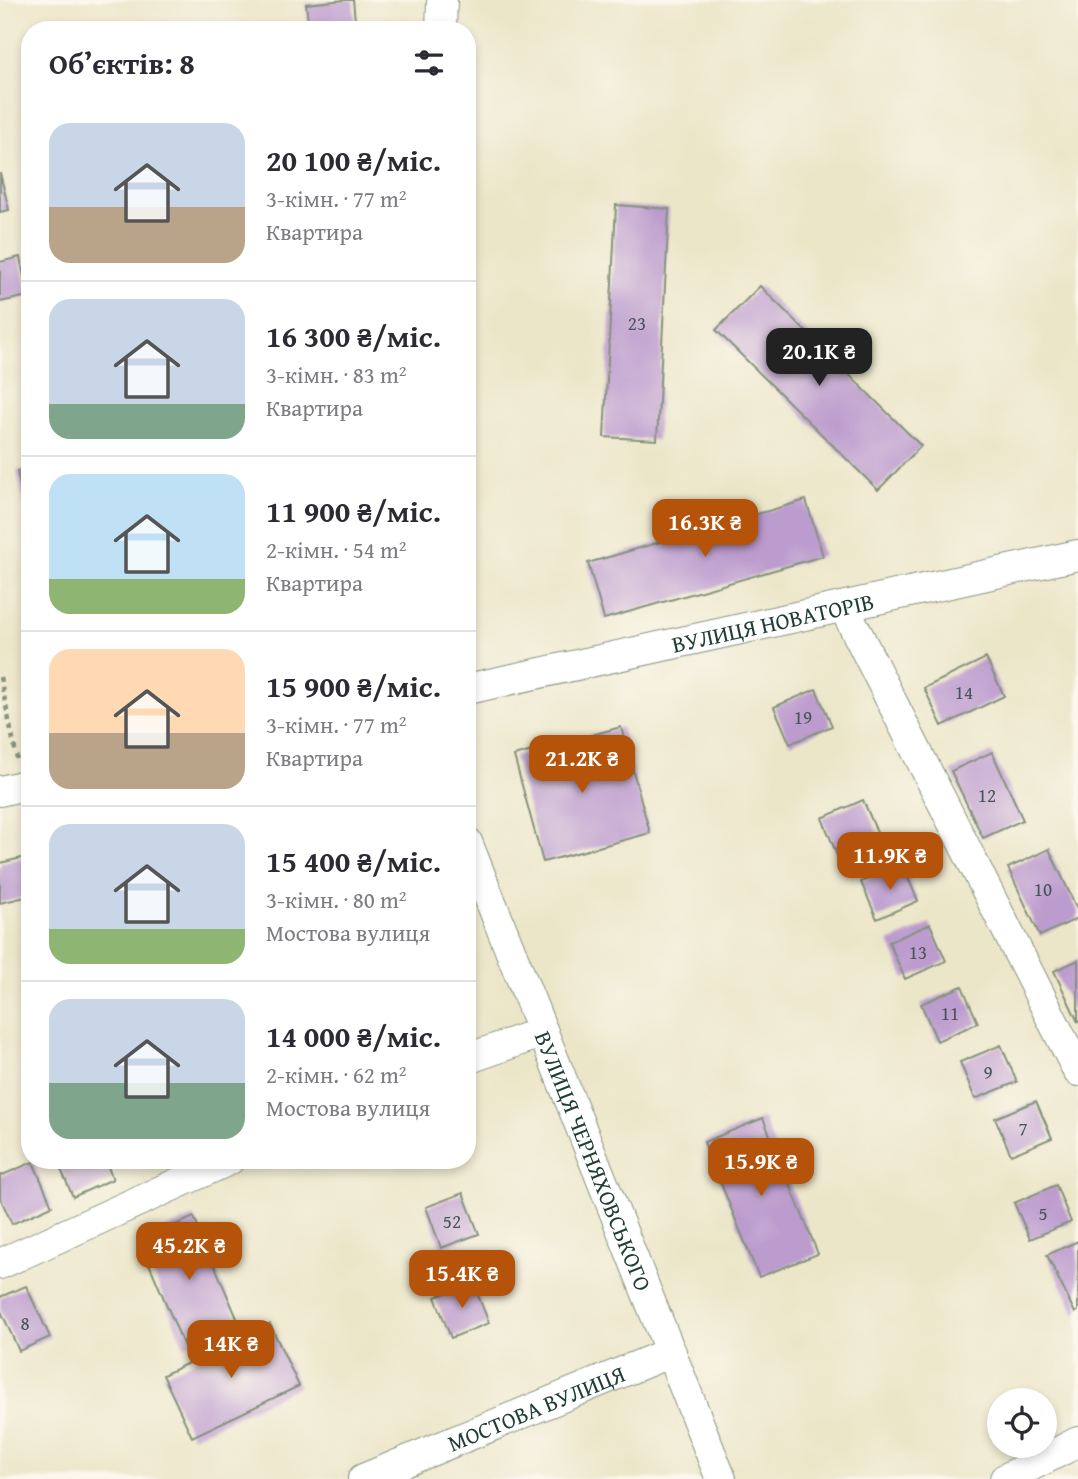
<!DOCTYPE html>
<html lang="uk">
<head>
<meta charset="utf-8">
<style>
  :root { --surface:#fff; --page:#f7f7f7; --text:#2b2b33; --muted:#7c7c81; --line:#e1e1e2; --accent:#b45309 }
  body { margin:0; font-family:"Gentium Book Plus",serif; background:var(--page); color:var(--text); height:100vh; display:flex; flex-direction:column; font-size:26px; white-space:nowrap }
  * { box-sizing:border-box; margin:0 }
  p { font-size:23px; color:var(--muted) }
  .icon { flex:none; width:38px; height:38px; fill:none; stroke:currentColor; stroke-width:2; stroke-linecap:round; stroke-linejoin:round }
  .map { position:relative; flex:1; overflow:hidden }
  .drawer { position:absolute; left:21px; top:21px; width:455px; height:1148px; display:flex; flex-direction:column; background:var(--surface); border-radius:28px; box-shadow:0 4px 10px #0003 }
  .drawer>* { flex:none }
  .controls { position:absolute; left:987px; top:1388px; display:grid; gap:14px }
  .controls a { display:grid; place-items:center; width:70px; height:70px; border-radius:50%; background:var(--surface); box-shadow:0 4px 10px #0003; font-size:35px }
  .price { position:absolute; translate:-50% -60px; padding:0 16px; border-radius:14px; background:var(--accent); color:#fff; font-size:23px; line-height:46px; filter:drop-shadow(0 2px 4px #0008) }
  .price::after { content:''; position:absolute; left:50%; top:42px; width:21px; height:16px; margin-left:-10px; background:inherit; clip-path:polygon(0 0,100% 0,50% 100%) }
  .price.active { background:#222; color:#fff }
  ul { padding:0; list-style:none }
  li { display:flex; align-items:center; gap:21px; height:175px; padding:0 28px }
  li+li { border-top:2px solid var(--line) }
  li span { display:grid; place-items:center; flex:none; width:196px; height:140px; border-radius:21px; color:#555 }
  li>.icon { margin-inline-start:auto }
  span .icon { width:84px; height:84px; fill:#fffc; stroke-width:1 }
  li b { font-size:30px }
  h2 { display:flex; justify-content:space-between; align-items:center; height:84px; padding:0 28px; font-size:30px }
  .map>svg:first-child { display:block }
  .building { fill:#bc9bce }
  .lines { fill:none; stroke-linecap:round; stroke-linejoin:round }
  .street-casing { stroke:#86927e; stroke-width:32 }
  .path { stroke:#86927e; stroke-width:4.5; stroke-dasharray:5 5; stroke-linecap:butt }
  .street { stroke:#fff; stroke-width:30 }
  .labels { text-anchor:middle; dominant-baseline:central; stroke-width:5; stroke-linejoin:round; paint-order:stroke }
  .number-label { font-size:19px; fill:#46545a }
  .street-label { font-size:23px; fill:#1f3d34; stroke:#fbf7ec }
</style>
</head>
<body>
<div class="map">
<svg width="1078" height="1479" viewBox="0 0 1078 1479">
  <rect width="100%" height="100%" fill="#fbf7ec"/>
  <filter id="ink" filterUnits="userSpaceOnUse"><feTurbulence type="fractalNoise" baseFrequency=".0143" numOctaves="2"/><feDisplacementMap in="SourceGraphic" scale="14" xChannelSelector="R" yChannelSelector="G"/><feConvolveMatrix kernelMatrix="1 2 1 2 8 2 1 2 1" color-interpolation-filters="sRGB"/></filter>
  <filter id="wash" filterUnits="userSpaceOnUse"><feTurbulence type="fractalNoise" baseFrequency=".00686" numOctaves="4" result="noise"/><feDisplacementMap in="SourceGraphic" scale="28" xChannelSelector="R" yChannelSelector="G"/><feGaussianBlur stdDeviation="1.57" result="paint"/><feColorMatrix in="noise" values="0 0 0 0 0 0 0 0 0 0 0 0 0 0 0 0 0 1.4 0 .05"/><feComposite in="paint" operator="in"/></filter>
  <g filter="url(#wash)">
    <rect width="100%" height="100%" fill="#ece6c9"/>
    <g id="blocks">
      <path class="building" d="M 345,0 L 353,0 L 356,30 L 309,30 L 306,4 Z
        M 0,173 L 9,210 L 0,212 Z
        M 616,205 L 669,209 L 657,440 L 604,437 Z
        M 20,257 L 28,296 L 0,302 L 0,262 Z
        M 760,286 L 921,446 L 878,490 L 716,330 Z
        M 30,468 L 30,508 L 25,509 L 17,471 Z
        M 806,500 L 823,556 L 604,619 L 588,563 Z
        M 986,658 L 1004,696 L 942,726 L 924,688 Z
        M 816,689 L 832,726 L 790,744 L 774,707 Z
        M 621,727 L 650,833 L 543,862 L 514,756 Z
        M 992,752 L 1023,820 L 983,838 L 951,771 Z
        M 863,800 L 879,837 L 837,855 L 822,818 Z
        M 1049,849 L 1078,911 L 1078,918 L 1040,936 L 1008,868 Z
        M 26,857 L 30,871 L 30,896 L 0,903 L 0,863 Z
        M 902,864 L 918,901 L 877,919 L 861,882 Z
        M 930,924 L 946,961 L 905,979 L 889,942 Z
        M 1078,960 L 1078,1022 L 1054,971 Z
        M 962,986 L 978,1023 L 937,1041 L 921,1004 Z
        M 1001,1045 L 1017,1082 L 975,1099 L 960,1062 Z
        M 1036,1101 L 1052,1138 L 1011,1155 L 995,1118 Z
        M 763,1118 L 818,1254 L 759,1277 L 704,1142 Z
        M 57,1160 L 105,1160 L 113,1179 L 73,1197 Z
        M 33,1162 L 52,1206 L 12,1224 L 0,1197 L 0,1176 Z
        M 1056,1185 L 1071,1222 L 1030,1239 L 1014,1203 Z
        M 463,1193 L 479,1234 L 441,1248 L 426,1207 Z
        M 194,1217 L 239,1323 L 184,1346 L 139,1240 Z
        M 1078,1241 L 1078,1311 L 1075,1313 L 1047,1255 Z
        M 473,1283 L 489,1323 L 451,1338 L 435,1297 Z
        M 26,1286 L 50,1337 L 19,1351 L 0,1309 L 0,1297 Z
        M 270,1324 L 299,1386 L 192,1437 L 163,1375 Z"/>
    </g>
  </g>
  <g filter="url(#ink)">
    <use href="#blocks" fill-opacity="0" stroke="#86927e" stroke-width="2"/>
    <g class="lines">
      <g class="street-casing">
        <g id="street">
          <path d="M 441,30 L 442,0"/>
          <path d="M 844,607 L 1078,1071"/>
          <path id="s1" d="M 467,689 L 1078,555"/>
          <path d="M 0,791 L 30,784"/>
          <path id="s2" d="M 467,842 L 721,1479"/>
          <path d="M 467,1059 L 543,1032"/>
          <path d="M 0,1264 L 229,1160"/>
          <path id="s3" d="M 363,1479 L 671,1352"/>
          <path d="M 1005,1479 L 1078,1442"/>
        </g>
      </g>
      <path class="path" d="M 0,677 L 17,759"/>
      <use href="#street" class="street"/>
    </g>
  </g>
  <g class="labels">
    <g class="number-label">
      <text x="637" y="323">23</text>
      <text x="964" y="692">14</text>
      <text x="803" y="717">19</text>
      <text x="987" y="795">12</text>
      <text x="1043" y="889">10</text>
      <text x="918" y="952">13</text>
      <text x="950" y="1013">11</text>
      <text x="988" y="1072">9</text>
      <text x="1023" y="1128">7</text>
      <text x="1043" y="1213">5</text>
      <text x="452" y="1221">52</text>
      <text x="25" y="1323">8</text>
    </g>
    <g class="street-label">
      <text stroke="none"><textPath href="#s1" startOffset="313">ВУЛИЦЯ НОВАТОРІВ</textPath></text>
      <text stroke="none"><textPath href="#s2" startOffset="343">ВУЛИЦЯ ЧЕРНЯХОВСЬКОГО</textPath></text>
      <text stroke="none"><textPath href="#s3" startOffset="187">МОСТОВА ВУЛИЦЯ</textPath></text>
    </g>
  </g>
</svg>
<div class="controls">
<a><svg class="icon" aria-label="locate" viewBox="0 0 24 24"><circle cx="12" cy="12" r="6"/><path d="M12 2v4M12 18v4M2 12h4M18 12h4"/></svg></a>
</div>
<b class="price active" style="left:819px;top:388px">20.1K ₴</b>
<b class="price" style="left:705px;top:559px">16.3K ₴</b>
<b class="price" style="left:582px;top:795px">21.2K ₴</b>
<b class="price" style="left:890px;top:892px">11.9K ₴</b>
<b class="price" style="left:761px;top:1198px">15.9K ₴</b>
<b class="price" style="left:189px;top:1282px">45.2K ₴</b>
<b class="price" style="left:462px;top:1310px">15.4K ₴</b>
<b class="price" style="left:231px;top:1380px">14K ₴</b>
<section class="drawer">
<h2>Об’єктів: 8<svg class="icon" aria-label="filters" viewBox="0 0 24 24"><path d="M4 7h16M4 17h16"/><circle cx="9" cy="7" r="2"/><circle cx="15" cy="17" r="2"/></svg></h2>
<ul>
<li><span style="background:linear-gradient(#c9d6e8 60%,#b9a48a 0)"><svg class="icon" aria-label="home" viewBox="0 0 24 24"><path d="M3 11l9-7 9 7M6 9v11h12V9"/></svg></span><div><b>20 100 ₴/міс.</b><p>3-кімн. · 77 m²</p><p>Квартира</p></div></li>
<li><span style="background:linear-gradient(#c9d6e8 75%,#7fa58c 0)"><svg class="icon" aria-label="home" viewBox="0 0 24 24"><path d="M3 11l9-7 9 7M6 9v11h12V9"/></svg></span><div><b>16 300 ₴/міс.</b><p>3-кімн. · 83 m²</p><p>Квартира</p></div></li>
<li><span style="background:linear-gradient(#bfe0f5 75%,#8fb573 0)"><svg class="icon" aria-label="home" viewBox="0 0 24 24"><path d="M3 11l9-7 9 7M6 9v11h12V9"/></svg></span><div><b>11 900 ₴/міс.</b><p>2-кімн. · 54 m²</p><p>Квартира</p></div></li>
<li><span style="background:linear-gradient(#ffd9b3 60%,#b9a48a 0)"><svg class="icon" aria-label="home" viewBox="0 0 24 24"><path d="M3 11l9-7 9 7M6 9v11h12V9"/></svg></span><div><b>15 900 ₴/міс.</b><p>3-кімн. · 77 m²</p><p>Квартира</p></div></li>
<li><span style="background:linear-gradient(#c9d6e8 75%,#8fb573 0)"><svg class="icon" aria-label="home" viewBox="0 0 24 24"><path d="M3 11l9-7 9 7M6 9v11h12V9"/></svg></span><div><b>15 400 ₴/міс.</b><p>3-кімн. · 80 m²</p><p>Мостова вулиця</p></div></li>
<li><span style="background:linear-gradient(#c9d6e8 60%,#7fa58c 0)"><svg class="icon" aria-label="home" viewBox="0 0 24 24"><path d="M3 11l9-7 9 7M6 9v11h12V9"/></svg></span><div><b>14 000 ₴/міс.</b><p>2-кімн. · 62 m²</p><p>Мостова вулиця</p></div></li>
</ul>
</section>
</div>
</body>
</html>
